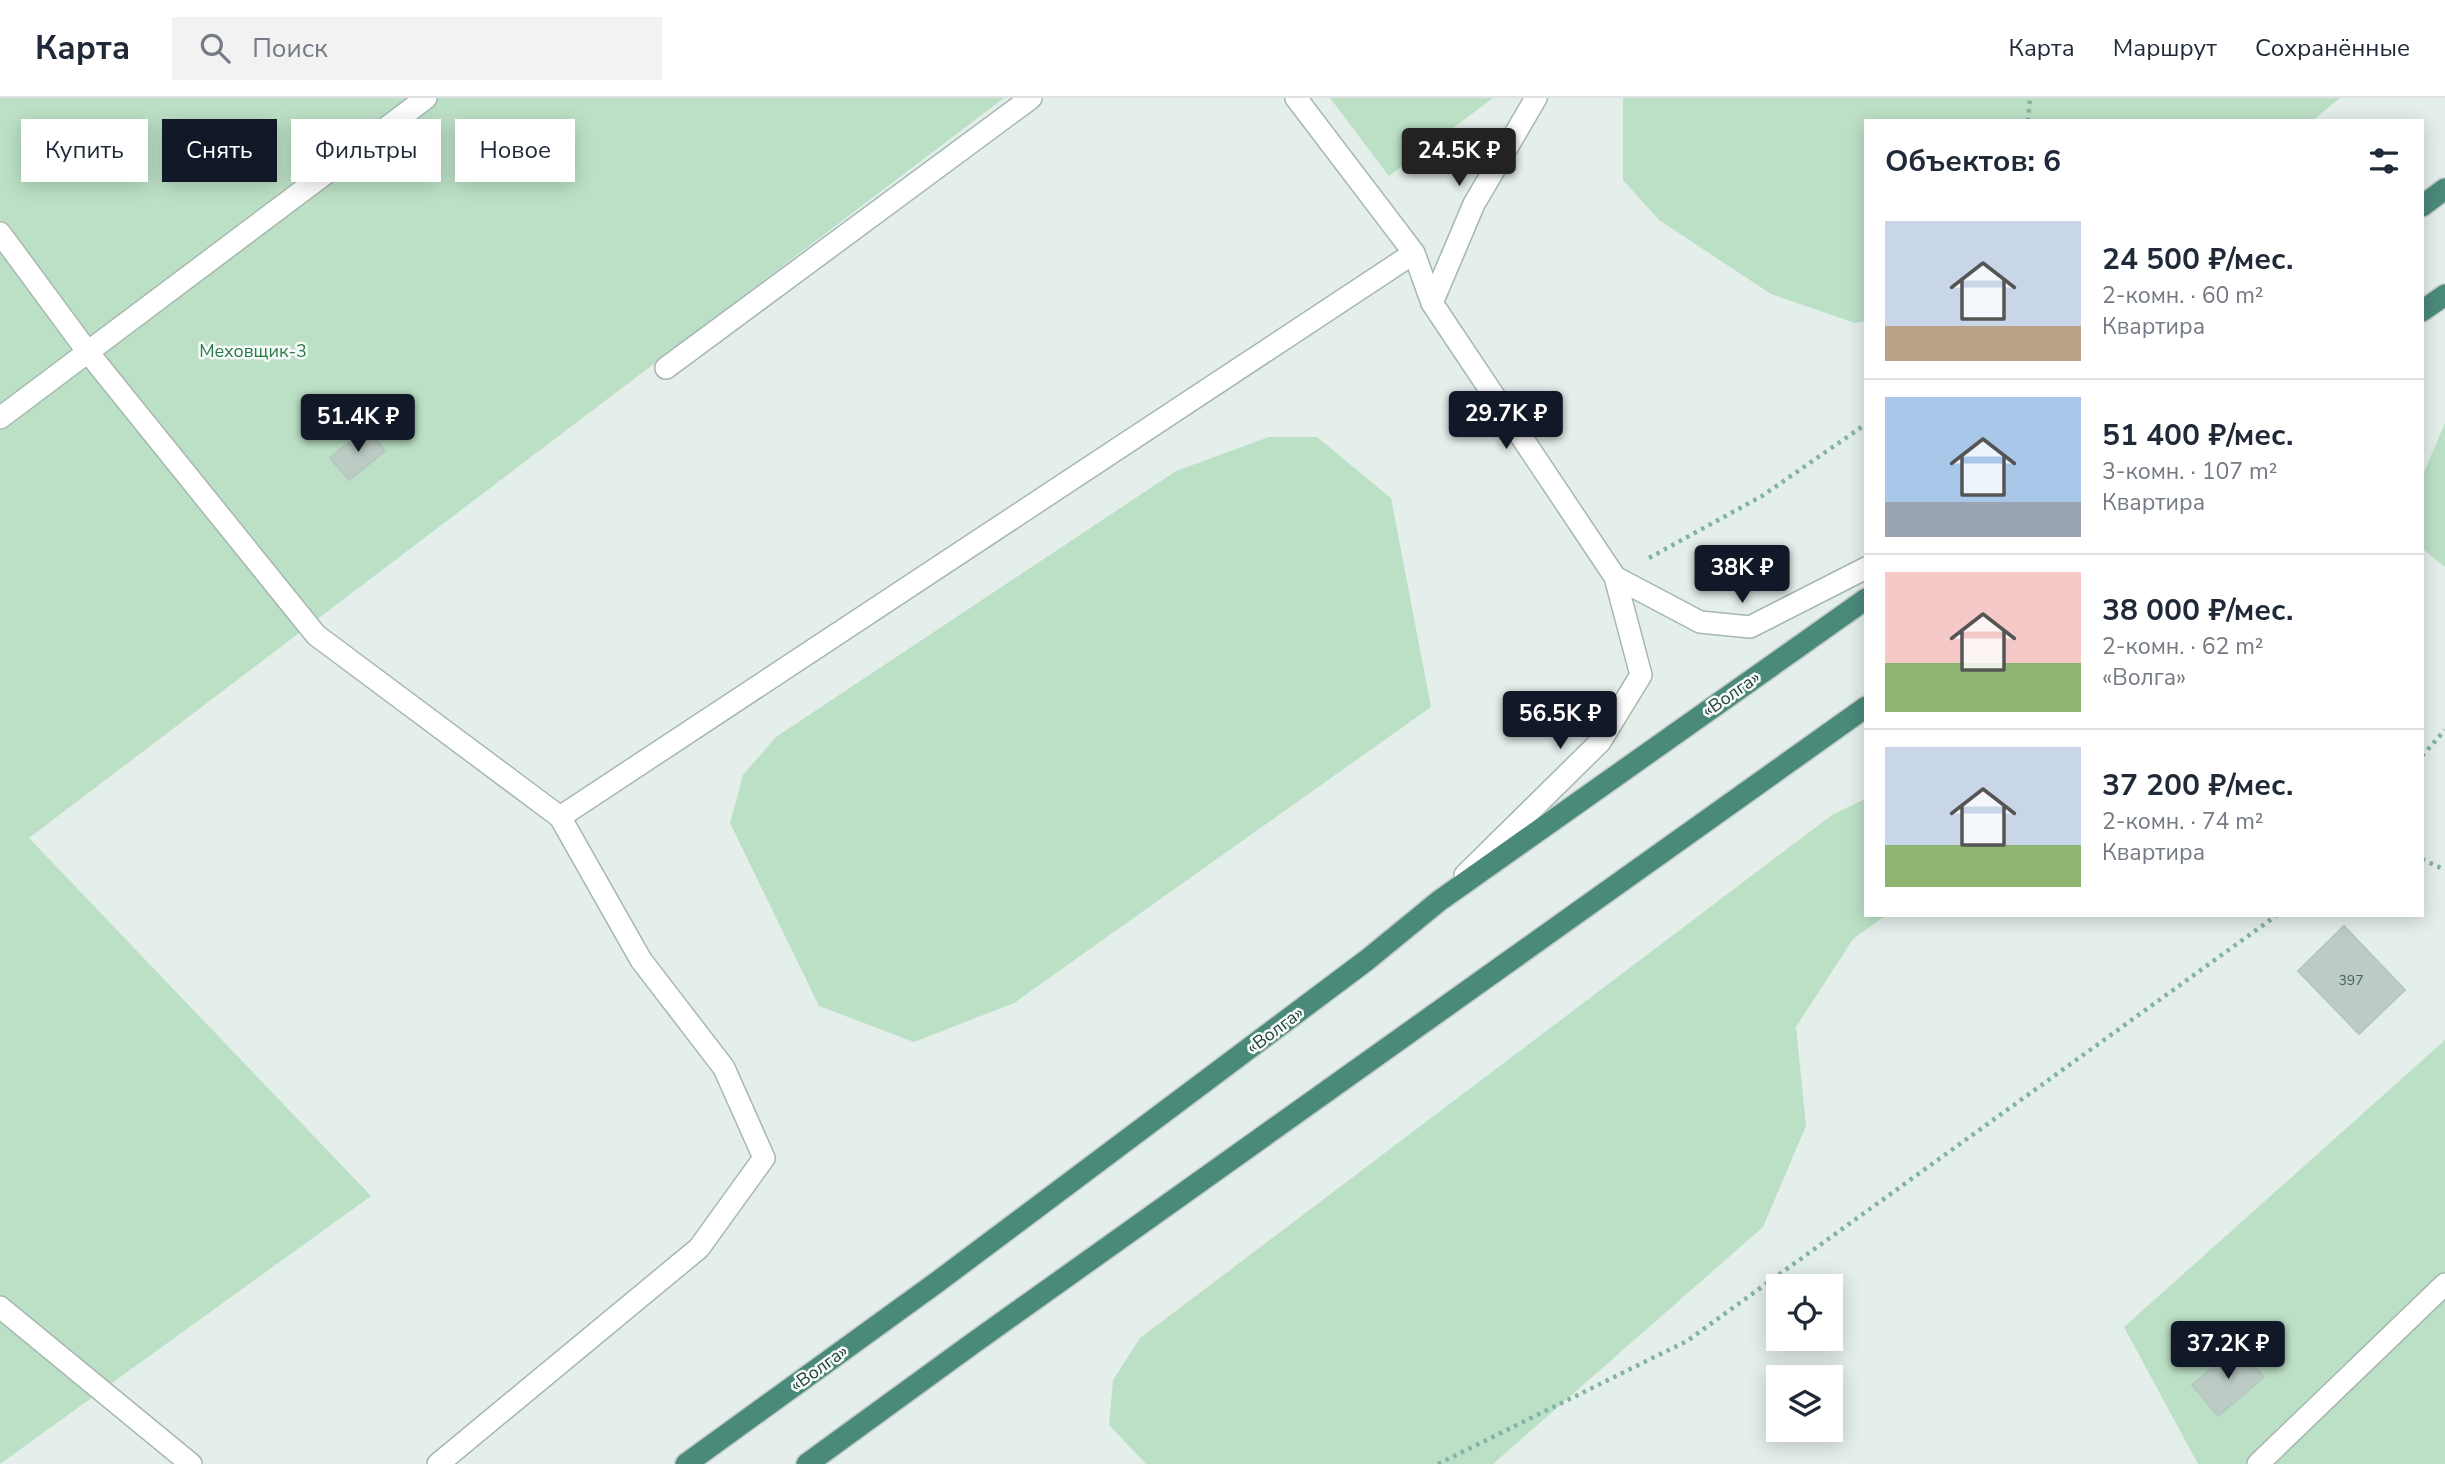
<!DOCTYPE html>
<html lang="ru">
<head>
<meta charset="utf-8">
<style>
  :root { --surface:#fff; --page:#f2f2f3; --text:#1f2937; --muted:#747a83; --line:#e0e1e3; --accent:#111827 }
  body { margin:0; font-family:"Nunito Sans",sans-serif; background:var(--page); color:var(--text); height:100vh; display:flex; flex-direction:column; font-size:26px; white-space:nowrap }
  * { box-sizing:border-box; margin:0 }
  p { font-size:23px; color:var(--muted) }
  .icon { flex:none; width:38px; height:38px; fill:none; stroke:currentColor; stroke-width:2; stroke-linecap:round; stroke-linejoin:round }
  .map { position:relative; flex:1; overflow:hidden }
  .sheet { position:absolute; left:1864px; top:21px; width:560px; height:798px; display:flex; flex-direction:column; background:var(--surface); border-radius:0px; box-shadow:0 4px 18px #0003 }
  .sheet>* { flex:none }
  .hud { position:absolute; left:21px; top:21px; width:665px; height:63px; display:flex; gap:14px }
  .buttons { position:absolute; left:1766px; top:1176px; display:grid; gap:14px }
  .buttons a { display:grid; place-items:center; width:77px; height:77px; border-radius:0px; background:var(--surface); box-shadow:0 4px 18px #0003; font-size:35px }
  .price { position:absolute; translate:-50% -60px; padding:0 16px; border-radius:7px; background:var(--accent); color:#fff; font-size:23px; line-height:46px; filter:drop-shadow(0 2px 4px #0008) }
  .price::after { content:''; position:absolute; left:50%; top:42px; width:21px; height:16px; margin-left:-10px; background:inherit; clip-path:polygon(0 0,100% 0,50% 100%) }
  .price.current { background:#222; color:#fff }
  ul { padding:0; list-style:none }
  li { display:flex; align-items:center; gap:21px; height:175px; padding:0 21px }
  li+li { border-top:2px solid var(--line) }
  li span { display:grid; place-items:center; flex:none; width:196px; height:140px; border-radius:0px; color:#555 }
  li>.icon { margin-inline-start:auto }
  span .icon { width:84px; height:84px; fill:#fffc; stroke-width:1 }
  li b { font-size:30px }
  h2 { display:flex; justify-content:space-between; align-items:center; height:84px; padding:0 21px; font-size:30px }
  .chip { padding:0 24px; border-radius:0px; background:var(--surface); box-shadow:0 4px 18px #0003; font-size:24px; line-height:63px }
  .chip.current { background:var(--accent); color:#fff }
  header { display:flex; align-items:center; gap:42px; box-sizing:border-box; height:98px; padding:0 35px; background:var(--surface); border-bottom:2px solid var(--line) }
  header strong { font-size:33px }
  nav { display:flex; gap:38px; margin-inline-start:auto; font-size:24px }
  .search { width:490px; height:63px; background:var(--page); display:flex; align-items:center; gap:18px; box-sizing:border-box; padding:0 24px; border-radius:0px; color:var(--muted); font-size:26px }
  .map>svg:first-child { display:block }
  .green { fill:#bce0c6 }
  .building { fill:#bcccc5; stroke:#b6c8c1; stroke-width:2 }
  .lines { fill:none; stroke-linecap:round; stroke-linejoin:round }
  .service-casing { stroke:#a6b7b1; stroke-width:24 }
  .minor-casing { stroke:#a6b7b1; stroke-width:24 }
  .trunk-casing { stroke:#c1cac7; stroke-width:24 }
  .path { stroke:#83b3a4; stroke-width:4.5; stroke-dasharray:3.5 5; stroke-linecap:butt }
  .service { stroke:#fff; stroke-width:21 }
  .minor { stroke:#fff; stroke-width:21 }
  .trunk { stroke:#4a8a7b; stroke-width:21 }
  .labels { text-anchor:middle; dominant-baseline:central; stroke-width:5; stroke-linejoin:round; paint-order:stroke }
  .number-label { font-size:14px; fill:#48645b }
  .park-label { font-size:18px; fill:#2a7a48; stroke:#f5faf8 }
  .street-label { font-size:18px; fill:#224138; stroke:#f5faf8 }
</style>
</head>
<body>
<header>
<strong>Карта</strong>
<div class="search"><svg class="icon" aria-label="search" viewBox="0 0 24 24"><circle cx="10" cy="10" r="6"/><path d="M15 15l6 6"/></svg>Поиск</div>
<nav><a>Карта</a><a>Маршрут</a><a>Сохранённые</a></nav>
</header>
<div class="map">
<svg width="2445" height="1366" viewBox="0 0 2445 1366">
  <rect width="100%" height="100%" fill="#e4eeea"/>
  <path class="green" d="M 0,0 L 1004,0 L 29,740 L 371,1098 L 0,1366 Z
    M 1330,0 L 1493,0 L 1389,78 Z
    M 1623,0 L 2340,0 L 2312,23 L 1866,23 L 1866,223 L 1855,225 L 1771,196 L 1659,122 L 1623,82 Z
    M 2445,325 L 2445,469 L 2424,452 L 2422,443 L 2422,379 Z
    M 1269,339 L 1317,339 L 1391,400 L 1431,609 L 1014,905 L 914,944 L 819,908 L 730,725 L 743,677 L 776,639 L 1176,373 Z
    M 1865,701 L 1866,817 L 1886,817 L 1853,841 L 1796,929 L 1806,1028 L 1763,1129 L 1493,1366 L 1146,1366 L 1109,1327 L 1113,1282 L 1140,1240 L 1832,717 Z
    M 2445,942 L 2445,1366 L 2198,1366 L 2124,1229 Z"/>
  <path class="building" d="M 367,330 L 385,353 L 349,382 L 330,360 Z
    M 2344,828 L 2405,892 L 2359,936 L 2298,873 Z
    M 2238,1249 L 2264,1279 L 2218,1318 L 2192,1287 Z"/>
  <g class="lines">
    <g class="service-casing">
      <path id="service" d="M 1296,0 L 1414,155 L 1432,205
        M 0,135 L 87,253 L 316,537 L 560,719 L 1414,155
        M 666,270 L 1031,0
        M 0,320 L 426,0
        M 0,1209 L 191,1366
        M 438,1366 L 699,1150 L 764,1060 L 724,970 L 641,862 L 560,719
        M 2258,1366 L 2445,1186"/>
    </g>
    <g class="minor-casing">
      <path id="minor" d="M 1615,479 L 1700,524 L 1750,529 L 1866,470
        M 1465,777 L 1600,644 L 1641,577 L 1615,479 L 1432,205 L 1474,106 L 1536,0"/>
    </g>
    <g class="trunk-casing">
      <path id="trunk" d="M 2422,108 L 2445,91
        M 2422,213 L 2445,197
        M 686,1366 L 936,1185 L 1367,862 L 1439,803 L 1866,501
        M 807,1366 L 972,1246 L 1866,609"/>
    </g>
    <path class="path" d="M 2028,23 L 2030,0
      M 1649,460 L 1762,398 L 1866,326
      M 2422,658 L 2445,632
      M 2422,761 L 2445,772
      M 1438,1366 L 1687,1243 L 2277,817"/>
    <use href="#service" class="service"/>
    <use href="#minor" class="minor"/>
    <use href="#trunk" class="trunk"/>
  </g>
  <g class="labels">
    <g class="number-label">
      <text x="2351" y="882">397</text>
    </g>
    <g class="park-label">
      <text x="253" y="253">Меховщик-3</text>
    </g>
    <g class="street-label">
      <text transform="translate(1731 596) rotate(-35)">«Волга»</text>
      <text transform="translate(1275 932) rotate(-37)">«Волга»</text>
      <text transform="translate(819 1270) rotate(-36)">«Волга»</text>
    </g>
  </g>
</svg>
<div class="buttons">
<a><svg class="icon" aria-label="locate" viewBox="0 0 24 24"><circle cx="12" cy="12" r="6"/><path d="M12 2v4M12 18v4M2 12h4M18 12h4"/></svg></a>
<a><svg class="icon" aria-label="layers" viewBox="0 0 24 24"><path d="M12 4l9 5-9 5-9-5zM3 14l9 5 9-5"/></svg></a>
</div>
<b class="price current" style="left:1459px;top:90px">24.5K ₽</b>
<b class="price" style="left:1506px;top:353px">29.7K ₽</b>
<b class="price" style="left:358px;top:356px">51.4K ₽</b>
<b class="price" style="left:1742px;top:507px">38K ₽</b>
<b class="price" style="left:1560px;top:653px">56.5K ₽</b>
<b class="price" style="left:2228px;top:1283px">37.2K ₽</b>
<div class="hud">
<a class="chip">Купить</a>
<a class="chip current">Снять</a>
<a class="chip">Фильтры</a>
<a class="chip">Новое</a>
</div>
<section class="sheet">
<h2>Объектов: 6<svg class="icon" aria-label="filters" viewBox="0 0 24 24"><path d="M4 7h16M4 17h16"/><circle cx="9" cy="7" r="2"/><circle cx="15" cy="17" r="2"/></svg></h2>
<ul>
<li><span style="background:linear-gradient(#c9d6e8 75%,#b9a48a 0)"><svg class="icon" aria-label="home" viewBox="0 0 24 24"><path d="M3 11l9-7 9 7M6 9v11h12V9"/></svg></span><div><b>24 500 ₽/мес.</b><p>2-комн. · 60 m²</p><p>Квартира</p></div></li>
<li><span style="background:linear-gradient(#a9c7e8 75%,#9aa5b1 0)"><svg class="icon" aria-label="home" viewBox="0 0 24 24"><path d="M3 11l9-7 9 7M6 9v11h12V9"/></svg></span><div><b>51 400 ₽/мес.</b><p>3-комн. · 107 m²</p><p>Квартира</p></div></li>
<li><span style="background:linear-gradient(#f6c9c9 65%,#8fb573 0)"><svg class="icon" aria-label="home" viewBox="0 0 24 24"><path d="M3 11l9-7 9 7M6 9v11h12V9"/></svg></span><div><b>38 000 ₽/мес.</b><p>2-комн. · 62 m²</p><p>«Волга»</p></div></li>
<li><span style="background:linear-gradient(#c9d6e8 70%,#8fb573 0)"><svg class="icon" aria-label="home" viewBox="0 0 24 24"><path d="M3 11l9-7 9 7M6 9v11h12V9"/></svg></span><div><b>37 200 ₽/мес.</b><p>2-комн. · 74 m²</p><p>Квартира</p></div></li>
</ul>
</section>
</div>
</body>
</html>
